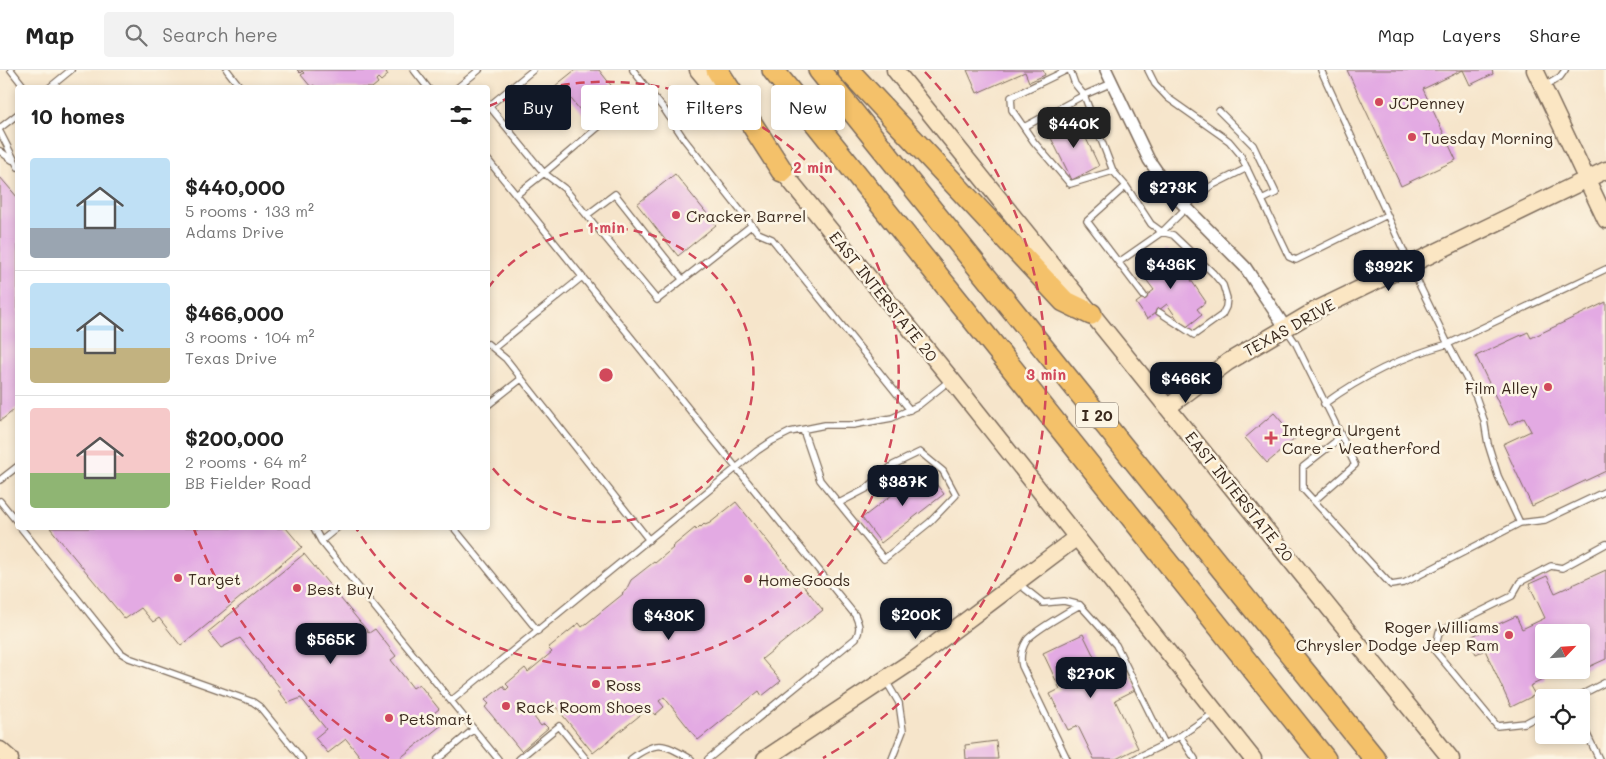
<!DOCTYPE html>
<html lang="en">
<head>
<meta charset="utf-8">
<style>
  :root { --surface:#fff; --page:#f2f2f2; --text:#222; --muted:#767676; --line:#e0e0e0; --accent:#111827 }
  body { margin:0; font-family:Mali,sans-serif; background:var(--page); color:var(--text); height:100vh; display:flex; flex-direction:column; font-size:19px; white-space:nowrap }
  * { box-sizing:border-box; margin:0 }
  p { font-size:16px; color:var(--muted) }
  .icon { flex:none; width:28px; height:28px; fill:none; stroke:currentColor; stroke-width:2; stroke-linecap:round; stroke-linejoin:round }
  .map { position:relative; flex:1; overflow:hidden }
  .side { position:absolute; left:15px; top:15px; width:475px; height:445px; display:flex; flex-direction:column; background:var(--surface); border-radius:5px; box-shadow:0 2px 8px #0003 }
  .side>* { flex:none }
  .guide { position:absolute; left:505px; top:15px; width:475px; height:45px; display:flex; gap:10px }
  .needle { width:32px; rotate:65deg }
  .fabs { position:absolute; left:1535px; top:554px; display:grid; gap:10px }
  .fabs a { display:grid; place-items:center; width:55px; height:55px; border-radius:5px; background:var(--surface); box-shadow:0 2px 8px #0003; font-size:25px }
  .price { position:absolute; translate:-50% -42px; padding:0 11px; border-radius:10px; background:var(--accent); color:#fff; font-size:16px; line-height:32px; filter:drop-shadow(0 1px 2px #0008) }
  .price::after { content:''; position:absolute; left:50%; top:30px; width:15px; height:11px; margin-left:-8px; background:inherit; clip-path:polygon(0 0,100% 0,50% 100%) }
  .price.on { background:#222; color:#fff }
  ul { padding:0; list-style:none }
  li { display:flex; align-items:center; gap:15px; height:125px; padding:0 15px }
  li+li { border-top:1px solid var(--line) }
  li span { display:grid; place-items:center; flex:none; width:140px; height:100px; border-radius:5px; color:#555 }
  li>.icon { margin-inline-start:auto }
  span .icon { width:60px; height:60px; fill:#fffc; stroke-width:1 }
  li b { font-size:21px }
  h2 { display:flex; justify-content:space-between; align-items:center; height:60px; padding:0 15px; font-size:21px }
  .tag { padding:0 18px; border-radius:5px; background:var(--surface); box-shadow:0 2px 8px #0003; font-size:18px; line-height:45px }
  .tag.on { background:var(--accent); color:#fff }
  header { display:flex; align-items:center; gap:30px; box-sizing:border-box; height:70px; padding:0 25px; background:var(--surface); border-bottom:1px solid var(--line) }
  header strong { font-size:24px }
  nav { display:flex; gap:28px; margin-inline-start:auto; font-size:18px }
  .search { width:350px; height:45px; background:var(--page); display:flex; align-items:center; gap:12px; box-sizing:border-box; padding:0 18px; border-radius:5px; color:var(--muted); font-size:19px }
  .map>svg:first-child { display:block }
  .building { fill:#e3aae3 }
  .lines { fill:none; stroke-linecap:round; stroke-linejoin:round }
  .lane-casing { stroke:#7c6b5b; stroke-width:8 }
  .street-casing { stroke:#7c6b5b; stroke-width:14 }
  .secondary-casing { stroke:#7c6b5b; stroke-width:19 }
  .highway-casing { stroke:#7c6b5b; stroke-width:24 }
  .lane { stroke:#fff; stroke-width:5.5 }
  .street { stroke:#fff; stroke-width:11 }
  .secondary { stroke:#fbe6c3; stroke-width:16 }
  .highway { stroke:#f4c16a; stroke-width:21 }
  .ring { fill:none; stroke:#d1495b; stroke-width:2.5; stroke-dasharray:9 6 }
  .poi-dot { fill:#d1495b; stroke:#fcf5e5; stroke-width:2 }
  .labels { text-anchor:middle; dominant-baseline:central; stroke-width:5; stroke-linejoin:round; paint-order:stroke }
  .shield { fill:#fcf5e5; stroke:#75675a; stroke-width:1 }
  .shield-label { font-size:15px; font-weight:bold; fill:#3b2a1e }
  .poi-label { font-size:16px; fill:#3b2a1e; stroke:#fcf5e5; text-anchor:start }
  .street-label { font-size:16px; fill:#3b2a1e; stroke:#fcf5e5 }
  .centre { fill:#d1495b; stroke:#fcf5e5; stroke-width:2.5 }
  .ring-label { font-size:15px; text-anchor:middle; font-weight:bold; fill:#d1495b; stroke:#fcf5e5; stroke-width:5; stroke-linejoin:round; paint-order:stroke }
</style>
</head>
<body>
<header>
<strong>Map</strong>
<div class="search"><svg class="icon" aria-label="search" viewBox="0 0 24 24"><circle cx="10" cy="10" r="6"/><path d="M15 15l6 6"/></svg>Search here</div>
<nav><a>Map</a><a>Layers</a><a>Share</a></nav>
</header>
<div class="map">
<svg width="1606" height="689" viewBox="0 0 1606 689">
  <rect width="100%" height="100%" fill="#fcf5e5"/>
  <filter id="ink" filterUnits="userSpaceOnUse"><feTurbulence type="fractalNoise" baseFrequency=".02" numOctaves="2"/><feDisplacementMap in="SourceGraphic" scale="10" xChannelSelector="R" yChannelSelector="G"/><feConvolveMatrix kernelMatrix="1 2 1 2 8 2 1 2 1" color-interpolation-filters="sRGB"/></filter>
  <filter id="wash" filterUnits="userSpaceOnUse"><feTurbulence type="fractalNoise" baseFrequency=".0096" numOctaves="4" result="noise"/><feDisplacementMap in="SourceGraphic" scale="20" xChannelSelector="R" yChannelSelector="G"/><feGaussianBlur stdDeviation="1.12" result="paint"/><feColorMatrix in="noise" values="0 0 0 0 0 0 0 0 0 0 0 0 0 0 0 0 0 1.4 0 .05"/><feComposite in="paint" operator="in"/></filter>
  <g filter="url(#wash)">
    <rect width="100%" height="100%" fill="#f6e5cb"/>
    <g id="blocks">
      <path class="building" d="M 297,0 L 389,0 L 386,2 L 388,5 L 381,11 L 378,8 L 376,10 L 378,13 L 372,18 L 313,18 L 314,16 L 314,15 L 311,17 L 301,5 L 304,3 L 302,1 L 300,3 Z
        M 575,0 L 599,0 L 618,24 L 587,49 L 568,25 L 564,27 L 555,16 Z
        M 967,0 L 1043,0 L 1045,5 L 1029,12 L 1025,2 L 977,23 Z
        M 1347,0 L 1492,0 L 1493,4 L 1470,15 L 1463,0 L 1423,19 L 1456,90 L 1401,116 Z
        M 1076,47 L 1099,96 L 1072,110 L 1048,62 Z
        M 675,104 L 716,155 L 678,186 L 637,134 Z
        M 0,107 L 18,128 L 18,337 L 0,351 Z
        M 1167,180 L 1175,191 L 1179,188 L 1193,208 L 1191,210 L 1206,232 L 1197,239 L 1202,245 L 1184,259 L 1167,234 L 1147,249 L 1136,233 L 1154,220 L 1139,200 Z
        M 1606,232 L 1606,401 L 1532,436 L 1503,374 L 1531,361 L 1524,348 L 1509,355 L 1476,286 L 1528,262 L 1531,268 Z
        M 1274,343 L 1296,368 L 1267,393 L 1245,368 Z
        M 926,401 L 944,424 L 881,473 L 862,448 L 914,408 L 916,410 Z
        M 736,432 L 823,540 L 762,589 L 781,611 L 762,626 L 759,621 L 698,670 L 664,627 L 659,631 L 664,637 L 655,645 L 649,638 L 593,683 L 552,632 L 534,647 L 541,656 L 544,654 L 548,658 L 521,681 L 485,637 L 489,634 L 485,630 L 503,616 L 506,620 L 509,617 L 506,614 L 525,598 L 528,602 L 552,582 L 548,578 L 579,553 L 582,557 L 623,524 L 622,523 L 626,520 L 631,510 L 654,492 L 655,493 L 673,478 L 672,477 L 695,458 L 696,460 L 700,456 L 701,457 L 704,454 L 705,455 L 710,453 Z
        M 50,458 L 286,458 L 302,477 L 181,576 L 159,548 L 153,552 L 141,538 L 125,549 Z
        M 304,484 L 369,563 L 375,559 L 396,586 L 391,590 L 413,618 L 419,614 L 439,639 L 434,643 L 443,654 L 399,689 L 362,689 L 346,669 L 328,683 L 315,668 L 326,659 L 301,628 L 288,633 L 278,620 L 280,618 L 240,568 L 221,578 L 208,562 Z
        M 1606,500 L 1606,589 L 1571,605 L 1569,600 L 1581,600 L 1581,562 L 1544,562 L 1544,594 L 1539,597 L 1545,609 L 1530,616 L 1535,625 L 1511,637 L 1485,580 L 1476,584 L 1468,568 L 1516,546 L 1522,559 L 1545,548 L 1529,514 L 1547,506 L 1555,523 Z
        M 1083,564 L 1106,611 L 1127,600 L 1137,619 L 1115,630 L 1138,678 L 1116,689 L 1094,689 L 1078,656 L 1068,660 L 1050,624 L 1060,619 L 1043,583 Z
        M 996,671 L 998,689 L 966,689 L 965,675 Z"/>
    </g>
  </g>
  <g filter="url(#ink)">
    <use href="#blocks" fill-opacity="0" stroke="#7c6b5b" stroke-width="1"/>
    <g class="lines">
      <g class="lane-casing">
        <path id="lane" d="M 11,0 L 25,18
          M 227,0 L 241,18
          M 414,0 L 428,18
          M 533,0 L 489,36 L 544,103 L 646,17 L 633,0
          M 1067,0 L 1011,27 L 1012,40 L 1034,72 L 1070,114 L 1113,101 L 1126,116 L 1151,154 L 1162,162 L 1173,165 L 1213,203 L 1223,215 L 1227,228 L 1226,237 L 1222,245 L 1194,265 L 1159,242
          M 1070,0 L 1075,14 L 1084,25 L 1112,13
          M 1148,0 L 1155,14 L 1168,28 L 1229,71 L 1240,84 L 1289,187 L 1296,190 L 1387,145
          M 1321,0 L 1417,210 L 1448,274 L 1476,327 L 1484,350 L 1488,374 L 1498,406 L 1520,453
          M 1545,16 L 1560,7 L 1565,0
          M 646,17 L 664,39 L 684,69 L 758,163 L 772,169 L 910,340
          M 49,18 L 71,0
          M 457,18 L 479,0
          M 1219,41 L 1253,75 L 1276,123 L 1262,130
          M 1024,57 L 1084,25 L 1113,101
          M 0,58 L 18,44
          M 0,62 L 18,97
          M 0,81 L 12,90
          M 488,90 L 855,545 C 859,554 861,559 856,568 L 708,689
          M 1126,116 L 1087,151 L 1144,226
          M 516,125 L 544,103 L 565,119 L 657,230 L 752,155
          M 587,145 L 615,124 L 683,210
          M 1119,192 L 1162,162 L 1186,138 L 1195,127 L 1211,116 L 1247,98
          M 1286,259 L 1295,272 L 1340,363 L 1335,372 L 1303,397 L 1303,419 L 1391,515 L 1404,513 L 1520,453 L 1545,450 L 1606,421
          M 488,274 L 506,289 L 649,470
          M 494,278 L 582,207
          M 1324,334 C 1361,307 1404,286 1448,274 L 1606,199
          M 488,335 L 521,309
          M 803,360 L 820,410 L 884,489 L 930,452 L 956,425 L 943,401 L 920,382 L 893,395 L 866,419 L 839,433
          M 0,410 L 18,396
          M 0,431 L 18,453
          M 1314,431 L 1355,395 L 1340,363
          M 21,458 L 121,583 L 129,588 L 253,632 L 260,637 L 302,689
          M 314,458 L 321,471 L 498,689
          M 454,458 L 538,561
          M 321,471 L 337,458
          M 1019,514 L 1043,533 L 1064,531 L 1080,535 L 1116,575 L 1165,674 L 1134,689
          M 886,611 L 899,633 L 903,661 L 892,689
          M 1575,628 L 1606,612
          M 451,631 L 757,381 L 772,371 L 790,362 L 825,355 L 853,355 L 892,348 L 919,335 L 949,311
          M 1544,643 L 1525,653 L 1497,656 L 1435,581 L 1439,562 L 1512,526 L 1520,512 L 1551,496 L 1562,498 L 1606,474
          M 1581,652 L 1599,689
          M 1180,666 L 1195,689
          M 1165,674 L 1180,666 L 1214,643
          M 438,689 L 474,659
          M 519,689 L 559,656 L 586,689
          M 631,689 C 658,669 664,674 691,689
          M 1067,689 L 1022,596 C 1020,588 1022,578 1027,570 C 1034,561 1069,541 1080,535"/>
      </g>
      <g class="street-casing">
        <path id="street" d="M 1106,0 L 1149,90 L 1171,122 L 1245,197 L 1285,257"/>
      </g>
      <g class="secondary-casing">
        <path id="secondary" d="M 698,0 L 738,48
          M 895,0 L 1451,689
          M 1535,0 L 1606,150
          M 775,92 L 951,309 L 1253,689
          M 1168,337 L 1228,292 L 1316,240 L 1606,100
          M 0,680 L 10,689
          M 765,689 L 914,590 L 1077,467"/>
      </g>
      <g class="highway-casing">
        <path id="highway" d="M 717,0 L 782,101
          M 773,0 L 1325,689
          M 819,0 L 1375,689
          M 848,0 L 1064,231 L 1091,244"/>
      </g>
      <use href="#lane" class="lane"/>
      <use href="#street" class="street"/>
      <use href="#secondary" class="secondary"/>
      <use href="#highway" class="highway"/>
    </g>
  </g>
  <g class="ring">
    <path d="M488 218A147 147 0 1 1 488 392"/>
    <path d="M489 36A293 293 0 1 1 356 458"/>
    <path d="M389 688A440 440 0 0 1 194 459M925 2A440 440 0 0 1 823 688"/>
  </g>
  <g class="poi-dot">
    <circle cx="1379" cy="32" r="5"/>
    <circle cx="1412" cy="67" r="5"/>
    <circle cx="676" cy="145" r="5"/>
    <circle cx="1548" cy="317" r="5"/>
    <path d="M1268.5 360.5h5v5h5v5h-5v5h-5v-5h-5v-5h5z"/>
    <circle cx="178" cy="508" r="5"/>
    <circle cx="748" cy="509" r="5"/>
    <circle cx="297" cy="518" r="5"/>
    <circle cx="1509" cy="565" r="5"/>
    <circle cx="596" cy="614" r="5"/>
    <circle cx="506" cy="636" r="5"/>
    <circle cx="389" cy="648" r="5"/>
  </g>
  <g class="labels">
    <rect class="shield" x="1076" y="332.5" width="42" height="25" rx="4"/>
    <g class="shield-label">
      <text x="1097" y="345">I 20</text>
    </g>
    <g class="poi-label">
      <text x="1389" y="32">JCPenney</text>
      <text x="1422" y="67">Tuesday Morning</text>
      <text x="686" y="145">Cracker Barrel</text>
      <text x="1538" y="317" text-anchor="end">Film Alley</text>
      <text x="1282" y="359">Integra Urgent<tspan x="1282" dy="18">Care - Weatherford</tspan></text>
      <text x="188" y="508">Target</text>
      <text x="758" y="509">HomeGoods</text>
      <text x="307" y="518">Best Buy</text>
      <text x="1499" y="556" text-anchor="end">Roger Williams<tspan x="1499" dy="18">Chrysler Dodge Jeep Ram</tspan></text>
      <text x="606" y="614">Ross</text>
      <text x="516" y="636">Rack Room Shoes</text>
      <text x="399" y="648">PetSmart</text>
    </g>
    <g class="street-label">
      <text transform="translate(884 226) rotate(51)">EAST INTERSTATE 20</text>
      <text transform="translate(1289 257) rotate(-29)">TEXAS DRIVE</text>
      <text transform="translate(1240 426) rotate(51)">EAST INTERSTATE 20</text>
    </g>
  </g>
  <circle cx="606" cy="305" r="8" class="centre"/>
  <g class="ring-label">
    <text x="813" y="103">2 min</text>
    <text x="606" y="163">1 min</text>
    <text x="1046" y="310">3 min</text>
  </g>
</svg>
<div class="fabs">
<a><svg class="needle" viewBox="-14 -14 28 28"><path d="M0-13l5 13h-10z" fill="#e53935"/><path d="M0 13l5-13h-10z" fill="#767676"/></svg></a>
<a><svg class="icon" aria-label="locate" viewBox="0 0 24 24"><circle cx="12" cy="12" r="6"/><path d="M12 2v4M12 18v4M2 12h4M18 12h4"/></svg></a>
</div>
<b class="price on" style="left:1074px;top:79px">$440K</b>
<b class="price" style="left:1173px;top:143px">$273K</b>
<b class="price" style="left:1171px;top:220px">$436K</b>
<b class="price" style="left:1389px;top:222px">$392K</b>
<b class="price" style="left:1186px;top:334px">$466K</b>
<b class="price" style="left:903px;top:437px">$387K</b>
<b class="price" style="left:916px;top:570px">$200K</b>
<b class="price" style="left:669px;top:571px">$430K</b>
<b class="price" style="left:331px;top:595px">$565K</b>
<b class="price" style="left:1091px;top:629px">$270K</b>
<div class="guide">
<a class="tag on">Buy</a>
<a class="tag">Rent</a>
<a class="tag">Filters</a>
<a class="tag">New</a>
</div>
<section class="side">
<h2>10 homes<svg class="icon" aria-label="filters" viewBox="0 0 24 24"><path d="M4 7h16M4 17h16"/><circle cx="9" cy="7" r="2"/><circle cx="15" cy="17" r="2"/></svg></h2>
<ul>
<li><span style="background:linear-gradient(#bfe0f5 70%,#9aa5b1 0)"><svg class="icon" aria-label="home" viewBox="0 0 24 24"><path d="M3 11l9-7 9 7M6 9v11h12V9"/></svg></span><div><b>$440,000</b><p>5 rooms · 133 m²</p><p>Adams Drive</p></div></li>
<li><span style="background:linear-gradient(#bfe0f5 65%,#c2b280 0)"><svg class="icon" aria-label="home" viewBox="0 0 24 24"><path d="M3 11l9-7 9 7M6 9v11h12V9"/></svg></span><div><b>$466,000</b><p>3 rooms · 104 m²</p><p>Texas Drive</p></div></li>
<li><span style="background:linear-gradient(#f6c9c9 65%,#8fb573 0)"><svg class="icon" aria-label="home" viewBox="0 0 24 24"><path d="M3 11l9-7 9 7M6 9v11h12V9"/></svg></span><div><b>$200,000</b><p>2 rooms · 64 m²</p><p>BB Fielder Road</p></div></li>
</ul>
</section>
</div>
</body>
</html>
